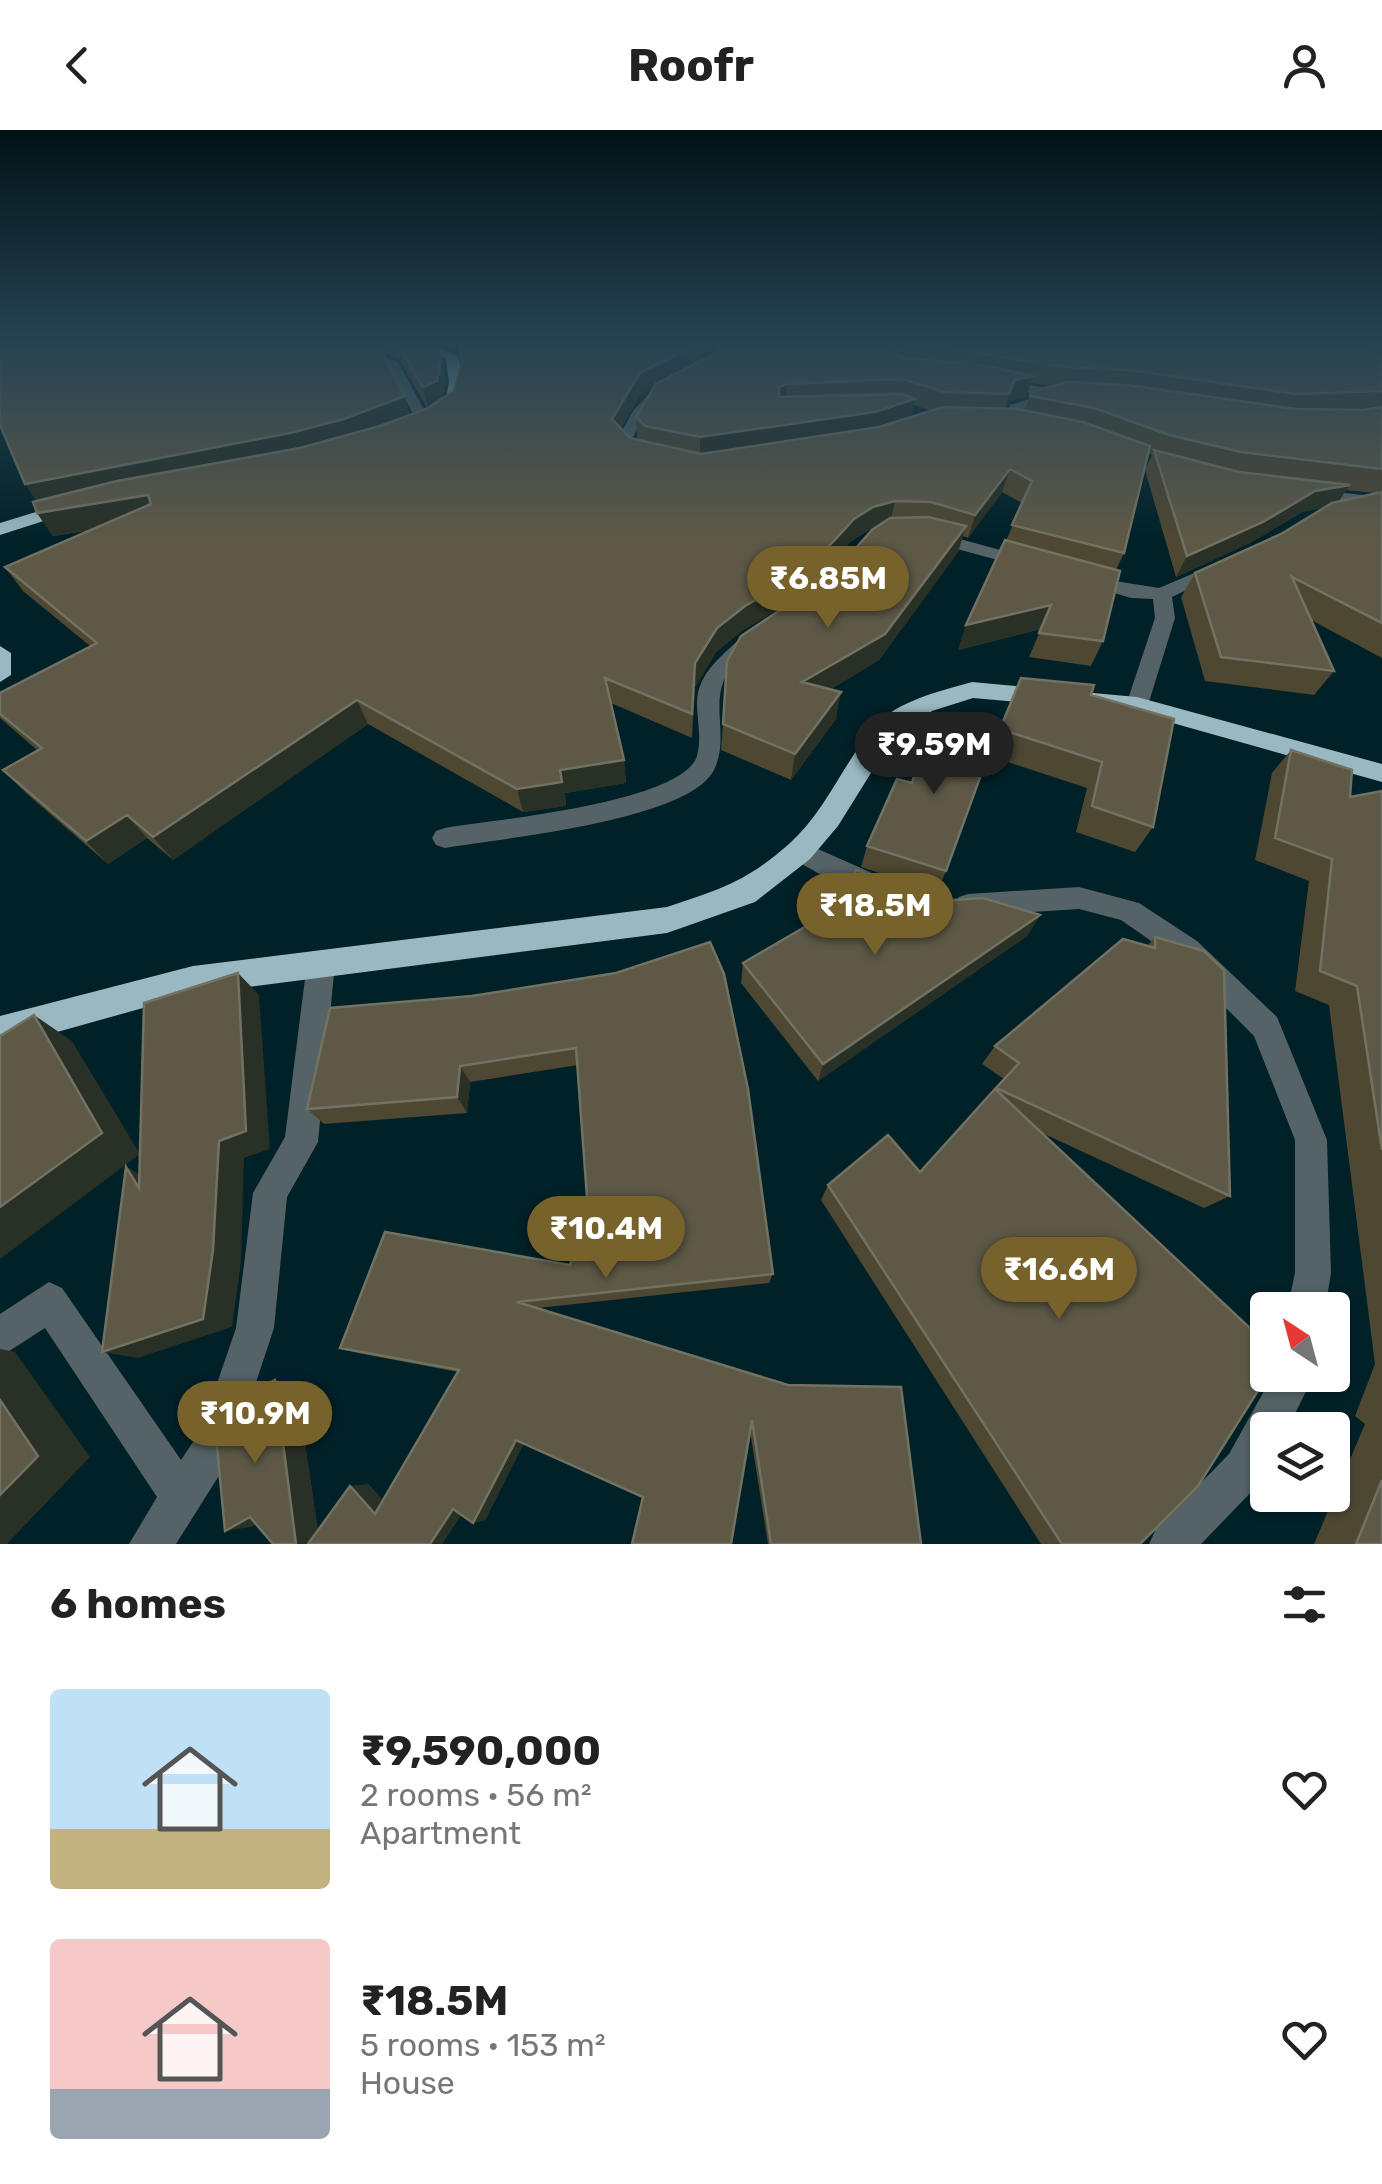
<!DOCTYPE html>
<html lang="en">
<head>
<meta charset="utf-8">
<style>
  :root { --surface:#fff; --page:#f2f2f2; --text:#222; --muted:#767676; --accent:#76622a }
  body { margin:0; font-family:Rubik,sans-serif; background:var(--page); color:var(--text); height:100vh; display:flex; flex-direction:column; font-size:38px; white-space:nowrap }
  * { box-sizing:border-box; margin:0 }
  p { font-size:32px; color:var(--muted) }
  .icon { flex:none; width:55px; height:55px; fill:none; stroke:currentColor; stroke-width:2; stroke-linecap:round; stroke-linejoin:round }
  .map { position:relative; height:1414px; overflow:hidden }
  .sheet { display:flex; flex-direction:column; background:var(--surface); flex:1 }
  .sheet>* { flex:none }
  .needle { width:65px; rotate:324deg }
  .buttons { position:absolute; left:1250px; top:1162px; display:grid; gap:20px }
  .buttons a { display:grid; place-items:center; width:100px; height:100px; border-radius:10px; background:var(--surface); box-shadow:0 2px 8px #0004; font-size:50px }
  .price { position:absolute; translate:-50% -85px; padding:0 22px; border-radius:35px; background:var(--accent); color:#fff; font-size:32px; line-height:65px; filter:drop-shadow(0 2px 5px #0008) }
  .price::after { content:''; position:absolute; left:50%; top:60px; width:30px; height:22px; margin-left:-15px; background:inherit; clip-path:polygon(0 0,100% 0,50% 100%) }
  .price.current { background:#222; color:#fff }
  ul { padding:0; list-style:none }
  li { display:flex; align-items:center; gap:30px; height:250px; padding:0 50px }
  li span { display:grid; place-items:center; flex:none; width:280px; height:200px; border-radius:10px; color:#555 }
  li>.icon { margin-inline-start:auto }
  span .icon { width:120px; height:120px; fill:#fffc; stroke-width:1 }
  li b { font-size:42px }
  h2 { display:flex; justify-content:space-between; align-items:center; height:120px; padding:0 50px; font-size:42px }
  header { display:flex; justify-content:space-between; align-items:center; height:130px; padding:0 50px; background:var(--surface); font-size:45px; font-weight:700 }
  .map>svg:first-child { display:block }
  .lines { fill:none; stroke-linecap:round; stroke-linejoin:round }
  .minor { fill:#556366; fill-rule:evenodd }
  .trunk { fill:#99b8c1; fill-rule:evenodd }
  .wall { fill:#4e4732; fill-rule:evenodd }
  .shaded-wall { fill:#293025 }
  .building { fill:#5e5947; stroke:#727162; stroke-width:2.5 }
</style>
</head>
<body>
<header><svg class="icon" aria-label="back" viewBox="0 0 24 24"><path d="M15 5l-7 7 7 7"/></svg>Roofr<svg class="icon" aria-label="person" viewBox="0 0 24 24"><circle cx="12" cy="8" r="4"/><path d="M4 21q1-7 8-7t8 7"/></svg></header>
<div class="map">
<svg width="1382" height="1414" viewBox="0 0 1382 1414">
  <rect width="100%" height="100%" fill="#012128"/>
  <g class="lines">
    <path class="minor" d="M 332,214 L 348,214 L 398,232 L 432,294 L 430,297 L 418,294 L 389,237 Z
      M 908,214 L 932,214 L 898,223 L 900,236 L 915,239 L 915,245 L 890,242 L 886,220 Z
      M 1338,218 L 1382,219 L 1382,227 L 1334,225 Z
      M 999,248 L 1063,262 L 1065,265 L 1021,280 L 1016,296 L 1006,296 L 1010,275 L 1042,265 L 994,255 L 994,249 Z
      M 650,263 L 662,266 L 644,286 L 632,309 L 650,326 L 643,330 L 617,310 L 633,281 Z
      M 1307,359 L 1382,367 L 1382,377 L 1301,367 L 1301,361 Z
      M 930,401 L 1037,430 L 1040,434 L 1031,439 L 924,410 L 924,402 Z
      M 1220,432 L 1226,433 L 1226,441 L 1172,467 L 1175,488 L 1148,575 L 1145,580 L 1129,580 L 1126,575 L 1155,488 L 1153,469 L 1131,468 L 1074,451 L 1083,446 L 1159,458 Z
      M 750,504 L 760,510 C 750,523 731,535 724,550 C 712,579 729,609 714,640 C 688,691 502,708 445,718 L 436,715 L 432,708 L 436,701 L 445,698 C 492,690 682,673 697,626 C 702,607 697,592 697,573 C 697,543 724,524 743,506 Z
      M 800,711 L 890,751 L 894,759 L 890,767 C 866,775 814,740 791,728 L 787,721 L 791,714 Z
      M 1079,757 L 1139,773 L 1197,811 L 1277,887 L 1327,1010 L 1331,1143 L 1325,1180 L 1287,1180 L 1295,1143 L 1295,1010 L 1254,906 L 1177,829 L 1121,790 L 1079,779 L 968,786 L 959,783 L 955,775 L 959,767 L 968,764 Z
      M 321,821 L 331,824 L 335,833 L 318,1012 L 287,1067 L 274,1198 L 232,1325 L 176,1414 L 129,1414 L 157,1367 L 45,1198 L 0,1227 L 0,1184 L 49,1152 L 62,1158 L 181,1330 L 201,1300 L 236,1198 L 253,1063 L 285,1007 L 307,833 L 311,824 Z
      M 1273,1245 L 1314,1245 L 1287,1300 L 1268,1300 L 1268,1337 L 1259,1354 L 1201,1414 L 1149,1414 L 1156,1399 L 1229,1324 Z"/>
    <path class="trunk" d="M 417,214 L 433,214 L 459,227 L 463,252 L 460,276 L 445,287 L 432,284 L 445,274 L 449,252 L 446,229 Z
      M 75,370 L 84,375 L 81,379 L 0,405 L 0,393 Z
      M 0,516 L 11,523 L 11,545 L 0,552 Z
      M 972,552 L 1137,567 L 1382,634 L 1382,652 L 1137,583 L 973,568 L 932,581 L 894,606 L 838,696 L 810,729 L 755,772 L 667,803 L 193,864 L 0,918 L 0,886 L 193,836 L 667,777 C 719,760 746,752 789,714 C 826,681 843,633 875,596 C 897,571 940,561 972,552 Z"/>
  </g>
  <path class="wall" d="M 0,214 L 438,214 L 445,252 L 442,269 L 454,261 L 462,232 L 460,221 L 441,214 L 716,214 L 704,223 L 702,230 L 716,223 L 723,214 L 894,214 L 887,214 L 886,218 L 901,227 L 904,214 L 1357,214 L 1382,228 L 1382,528 L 1311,490 L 1334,541 L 1314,565 L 1205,551 L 1181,467 L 1195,443 L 1281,404 L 1326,377 L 1302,382 L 1250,413 L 1176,447 L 1145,340 L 1152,325 L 1148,323 L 1124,423 L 1116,440 L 1103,511 L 1091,536 L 1029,527 L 1041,499 L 958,520 L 966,495 L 1006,411 L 1022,373 L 1002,362 L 968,408 L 963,406 L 958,422 L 879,530 L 831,559 L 836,589 L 791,650 L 721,620 L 723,594 L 802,465 L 743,500 L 716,522 L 695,557 L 692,608 L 611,573 L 624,630 L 626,653 L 565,663 L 566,676 L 523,682 L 368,594 L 173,730 L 147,708 L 108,734 L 26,663 L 3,640 L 37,620 L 0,588 L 0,563 L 90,516 L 23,461 L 5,437 L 92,400 L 53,406 L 37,383 L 37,371 ZM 382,222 L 399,228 L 427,278 L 410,285 ZM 1031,253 L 1051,256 L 1031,262 L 1025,281 L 1005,279 L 1009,271 L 1026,267 ZM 654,257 L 636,287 L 637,308 L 630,308 L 621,298 L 641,264 ZM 914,275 L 931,281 L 911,287 ZM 1346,360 L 1375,363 L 1338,372 ZM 874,398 L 830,447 L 803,465 L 850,412 L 869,400 Z
    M 1021,548 L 1091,565 L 1153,697 L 1135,722 L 1076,702 L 1087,658 L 989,626 Z
    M 1291,620 L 1350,667 L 1382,661 L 1382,1414 L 1314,1414 L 1365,1294 L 1355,1286 L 1375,1234 L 1329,875 L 1295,861 L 1309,751 L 1255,730 L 1272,643 Z
    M 911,653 L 946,741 L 937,762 L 861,737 L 867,716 Z
    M 939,771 L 1040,785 L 1027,806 L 818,951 L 741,853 L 743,833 Z
    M 1155,807 L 1230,1066 L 1204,1078 L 1040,1002 L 1140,1414 L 1041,1414 L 821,1070 L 828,1055 L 920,1042 L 1004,949 L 982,934 L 995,916 L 1147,816 Z
    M 616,843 L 773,1144 L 769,1153 L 538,1178 L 788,1255 L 921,1414 L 768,1414 L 750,1301 L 643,1367 L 524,1313 L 485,1390 L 473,1393 L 461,1385 L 442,1414 L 273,1414 L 256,1394 L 251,1397 L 296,1254 L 318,1401 L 368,1354 L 383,1370 L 458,1242 L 358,1223 L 340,1218 L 570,1135 L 588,1081 L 578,935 L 470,952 L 467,983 L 324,994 L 307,979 L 472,866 Z"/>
  <path class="shaded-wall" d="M 438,214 L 445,252 L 442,272 L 428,279 L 423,257 Z
    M 699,214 L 716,214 L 704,223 L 701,232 L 641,264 L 613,310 L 612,289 L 640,243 Z
    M 1033,246 L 1026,267 L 1009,271 L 1002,285 L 1009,264 L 1015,250 Z
    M 787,254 L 785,275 L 777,278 L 779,257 Z
    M 405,266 L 410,288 L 351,311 L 40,377 L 25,354 Z
    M 915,269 L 911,291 L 700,329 L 700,307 Z
    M 1010,339 L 1002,362 L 968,408 L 975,385 Z
    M 1350,355 L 1336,375 L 1302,382 L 1250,413 L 1176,447 L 1187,426 L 1315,361 Z
    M 148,365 L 161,388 L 53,406 L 37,383 Z
    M 895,371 L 890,394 L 869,400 L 850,412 L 803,465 L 743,500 L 716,522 L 695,557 L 692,608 L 695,533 L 717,498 L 854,389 L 873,377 Z
    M 966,396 L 958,422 L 879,530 L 798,579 L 802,552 Z
    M 1051,475 L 1041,499 L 958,520 L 966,495 Z
    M 841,562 L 836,589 L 791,650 L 795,624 Z
    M 357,570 L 368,594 L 173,730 L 153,707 Z
    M 624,630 L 626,653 L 565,663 L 566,676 L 523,682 L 517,659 L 560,640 Z
    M 127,685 L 147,708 L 108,734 L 86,711 Z
    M 1040,785 L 1027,806 L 818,951 L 823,934 Z
    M 238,843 L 259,865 L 270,1019 L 244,1028 L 241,1132 L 232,1197 L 138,1228 L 102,1222 Z
    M 34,885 L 72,911 L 140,1024 L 0,1129 L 0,1077 Z
    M 460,936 L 470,952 L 467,983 L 457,967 Z
    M 126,1037 L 157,1053 L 139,1058 Z
    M 0,1219 L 15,1222 L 90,1327 L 7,1414 L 0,1414 Z
    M 275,1250 L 296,1254 L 320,1414 L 296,1414 Z
    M 516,1310 L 525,1311 L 485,1390 L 473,1393 Z
    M 368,1354 L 393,1381 L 375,1384 L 350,1356 Z
    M 467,1376 L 442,1414 L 430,1414 L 453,1379 Z
    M 275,1383 L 251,1397 L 225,1401 L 250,1387 Z"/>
  <path class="building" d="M 0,214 L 365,214 L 381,220 L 405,266 L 344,289 L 290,303 L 25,354 L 0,295 Z
    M 397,214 L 438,214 L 441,231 L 437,251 L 423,257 Z
    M 459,214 L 699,214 L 640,243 L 612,289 L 630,308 L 701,324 L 879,297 L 943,277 L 1017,279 L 1083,292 L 1150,316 L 1124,423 L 1012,395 L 1032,351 L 1010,339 L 975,385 L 931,372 L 895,371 L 873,377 L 854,389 L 806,441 L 745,476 L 717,498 L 695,533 L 692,584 L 605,548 L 624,630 L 560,640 L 562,652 L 517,659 L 357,570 L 153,707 L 127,685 L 86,711 L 3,640 L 42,618 L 0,584 L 0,563 L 97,513 L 5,437 L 151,374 L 148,365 L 37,383 L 33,372 L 117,351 L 300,318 L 380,296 L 426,279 L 454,261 L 462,232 Z
    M 723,214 L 887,214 L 886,218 L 904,228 L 980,235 L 1033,246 L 1015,250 L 1009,264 L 944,262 L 903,249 L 787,254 L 779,257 L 779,267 L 902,264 L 915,269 L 875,282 L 700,307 L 645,296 L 636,287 L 656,254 L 716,223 Z
    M 921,214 L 1357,214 L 1382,228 L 1382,261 L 1296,264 L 1128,240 L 1065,237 Z
    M 1067,252 L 1128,255 L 1296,279 L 1363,280 L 1382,277 L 1382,339 L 1241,322 L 1169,305 L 1094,278 L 1030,266 L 1031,262 Z
    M 1154,320 L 1239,342 L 1350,355 L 1315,361 L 1263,392 L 1187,426 Z
    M 1382,362 L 1382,493 L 1292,447 L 1334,541 L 1221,527 L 1195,443 L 1281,404 L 1332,373 Z
    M 928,387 L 966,396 L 885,504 L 802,552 L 841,562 L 795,624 L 723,594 L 727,531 L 741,506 L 830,447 L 872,400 L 890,388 Z
    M 1005,410 L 1120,441 L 1103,511 L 1039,503 L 1051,475 L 966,495 Z
    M 1021,548 L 1094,555 L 1091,565 L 1174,589 L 1153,697 L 1092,676 L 1102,632 L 1000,599 Z
    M 930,589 L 991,604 L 985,634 L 946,741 L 867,716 L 897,649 L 912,653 Z
    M 1291,620 L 1352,640 L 1350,667 L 1382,661 L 1382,1020 L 1357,856 L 1320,841 L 1332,729 L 1275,708 Z
    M 856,740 L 939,771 L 983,768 L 1040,785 L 823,934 L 743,833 L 815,791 L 849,755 Z
    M 1155,807 L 1204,821 L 1224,840 L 1230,1066 L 996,958 L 1019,933 L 995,916 L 1123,809 L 1155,818 Z
    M 710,812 L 724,844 L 748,959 L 773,1144 L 517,1172 L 788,1255 L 901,1257 L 921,1414 L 771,1414 L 752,1290 L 731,1414 L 632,1414 L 643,1367 L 516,1310 L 473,1393 L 453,1379 L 430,1414 L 308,1414 L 350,1356 L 375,1384 L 459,1240 L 340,1218 L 385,1102 L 570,1135 L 588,1081 L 576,918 L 460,936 L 457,967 L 307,979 L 330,878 L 472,866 L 616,843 Z
    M 238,843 L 246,1001 L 219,1011 L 213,1120 L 203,1189 L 102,1222 L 126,1037 L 139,1058 L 144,873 Z
    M 34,885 L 102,1003 L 0,1077 L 0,906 Z
    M 995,959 L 1268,1215 L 1268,1245 L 1198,1356 L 1140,1414 L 1062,1414 L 828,1055 L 888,1005 L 920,1042 Z
    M 275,1250 L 296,1414 L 273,1414 L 250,1387 L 225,1401 L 216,1307 L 228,1274 Z
    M 0,1270 L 38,1326 L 0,1365 Z
    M 1382,1350 L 1382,1414 L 1356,1414 Z"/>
  <linearGradient id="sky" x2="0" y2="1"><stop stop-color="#011216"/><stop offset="0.52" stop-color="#274353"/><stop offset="1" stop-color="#274353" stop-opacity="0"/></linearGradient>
  <rect width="1382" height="411" fill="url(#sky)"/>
</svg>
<div class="buttons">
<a><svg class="needle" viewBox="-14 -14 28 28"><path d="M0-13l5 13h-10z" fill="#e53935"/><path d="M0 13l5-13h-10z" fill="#767676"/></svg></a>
<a><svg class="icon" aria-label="layers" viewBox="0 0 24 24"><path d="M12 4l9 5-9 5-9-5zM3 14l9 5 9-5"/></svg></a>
</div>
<b class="price" style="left:828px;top:501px">₹6.85M</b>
<b class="price current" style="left:934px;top:667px">₹9.59M</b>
<b class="price" style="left:875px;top:828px">₹18.5M</b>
<b class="price" style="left:606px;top:1151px">₹10.4M</b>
<b class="price" style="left:1059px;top:1192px">₹16.6M</b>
<b class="price" style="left:255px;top:1336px">₹10.9M</b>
</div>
<section class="sheet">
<h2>6 homes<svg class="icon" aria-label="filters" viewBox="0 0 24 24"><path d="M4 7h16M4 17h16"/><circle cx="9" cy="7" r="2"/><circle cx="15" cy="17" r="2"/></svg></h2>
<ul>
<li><span style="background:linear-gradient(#bfe0f5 70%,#c2b280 0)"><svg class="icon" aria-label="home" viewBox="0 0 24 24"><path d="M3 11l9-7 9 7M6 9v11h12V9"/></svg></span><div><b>₹9,590,000</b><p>2 rooms · 56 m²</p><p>Apartment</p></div><svg class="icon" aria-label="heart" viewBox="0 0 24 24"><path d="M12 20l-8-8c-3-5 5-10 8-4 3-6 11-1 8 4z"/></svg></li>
<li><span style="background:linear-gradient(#f6c9c9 75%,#9aa5b1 0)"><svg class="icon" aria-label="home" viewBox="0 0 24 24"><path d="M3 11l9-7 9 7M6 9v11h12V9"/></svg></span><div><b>₹18.5M</b><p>5 rooms · 153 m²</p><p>House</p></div><svg class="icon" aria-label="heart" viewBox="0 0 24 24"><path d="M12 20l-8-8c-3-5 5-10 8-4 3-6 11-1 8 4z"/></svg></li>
</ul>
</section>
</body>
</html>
